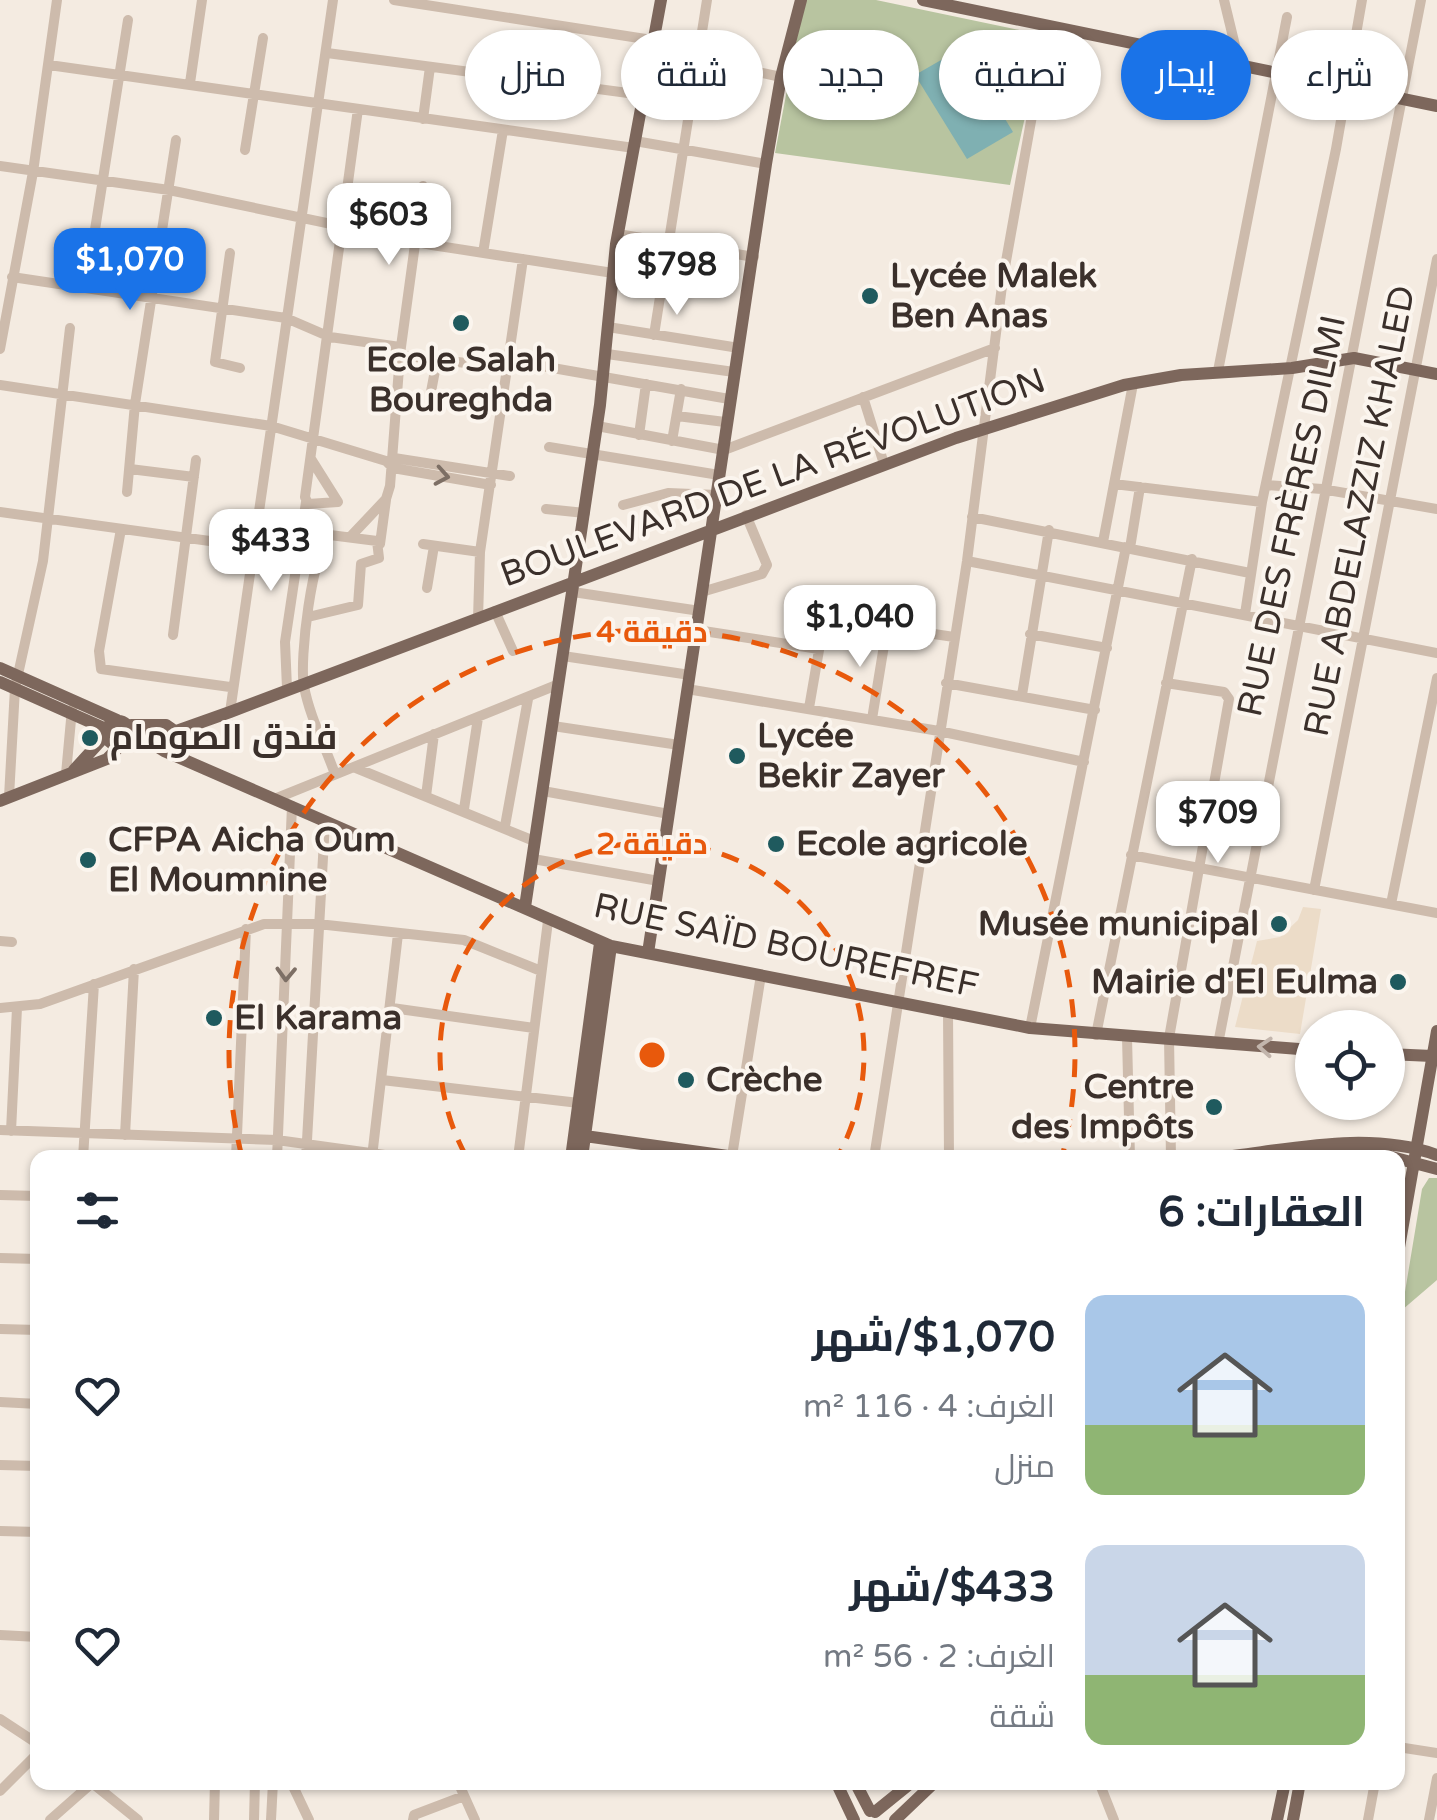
<!DOCTYPE html>
<html lang="ar">
<head>
<meta charset="utf-8">
<style>
  :root { --surface:#fff; --page:#f2f2f3; --text:#1f2937; --muted:#747a83; --accent:#1a73e8 }
  body { margin:0; font-family:"Varela Round",Cairo,sans-serif; background:var(--page); color:var(--text); direction:rtl; height:100vh; display:flex; flex-direction:column; font-size:38px; white-space:nowrap }
  * { box-sizing:border-box; margin:0 }
  p { font-size:32px; color:var(--muted) }
  .icon { flex:none; width:55px; height:55px; fill:none; stroke:currentColor; stroke-width:2; stroke-linecap:round; stroke-linejoin:round }
  .map { position:relative; flex:1; overflow:hidden; direction:ltr }
  .details { position:absolute; left:30px; top:1150px; width:1375px; height:640px; display:flex; flex-direction:column; background:var(--surface); border-radius:20px; box-shadow:0 2px 8px #0004; direction:rtl }
  .details>* { flex:none }
  .guide { position:absolute; left:30px; top:30px; width:1378px; height:90px; direction:rtl; display:flex; gap:20px }
  .controls { position:absolute; left:1295px; top:1010px; display:grid; gap:20px }
  .controls a { display:grid; place-items:center; width:110px; height:110px; border-radius:50%; background:var(--surface); box-shadow:0 2px 8px #0004; font-size:50px }
  .price { position:absolute; translate:-50% -85px; padding:0 22px; border-radius:20px; background:#fff; color:#222; font-size:32px; line-height:65px; filter:drop-shadow(0 2px 5px #0008) }
  .price::after { content:''; position:absolute; left:50%; top:60px; width:30px; height:22px; margin-left:-15px; background:inherit; clip-path:polygon(0 0,100% 0,50% 100%) }
  .price.active { background:var(--accent); color:#fff }
  ul { padding:0; list-style:none }
  li { display:flex; align-items:center; gap:30px; height:250px; padding:0 40px }
  li span { display:grid; place-items:center; flex:none; width:280px; height:200px; border-radius:20px; color:#555 }
  li>.icon { margin-inline-start:auto }
  span .icon { width:120px; height:120px; fill:#fffc; stroke-width:1 }
  li b { font-size:42px }
  h2 { display:flex; justify-content:space-between; align-items:center; height:120px; padding:0 40px; font-size:42px }
  .pill { padding:0 35px; border-radius:45px; background:var(--surface); box-shadow:0 2px 8px #0004; font-size:35px; line-height:90px }
  .pill.active { background:var(--accent); color:#fff }
  .map>svg:first-child { display:block }
  .green { fill:#b8c4a0 }
  .plaza { fill:#ecdcc8 }
  .water { fill:#7fb0b2 }
  .lines { fill:none; stroke-linecap:round; stroke-linejoin:round }
  .minor { stroke:#cdbbac; stroke-width:10 }
  .major { stroke:#7d675c; stroke-width:12 }
  .oneway { stroke:#7d6f65 }
  .oneway2 { stroke:#c2b5ac }
  .ring { fill:none; stroke:#e8590c; stroke-width:5; stroke-dasharray:18 12 }
  .poi-dot { fill:#1f5a5e; stroke:#fbf5ee; stroke-width:4 }
  .labels { text-anchor:middle; dominant-baseline:central; stroke-width:8; stroke-linejoin:round; paint-order:stroke }
  .poi-label { font-size:35px; font-weight:bold; fill:#3b302b; stroke:#fbf5ee; text-anchor:start }
  .street-label { font-size:35px; fill:#3b302b; stroke:#fbf5ee }
  .centre { fill:#e8590c; stroke:#fbf5ee; stroke-width:5 }
  .ring-label { font-size:30px; text-anchor:middle; font-weight:bold; fill:#e8590c; stroke:#fbf5ee; stroke-width:8; stroke-linejoin:round; paint-order:stroke }
</style>
</head>
<body>
<div class="map">
<svg width="1437" height="1820" viewBox="0 0 1437 1820">
  <rect width="100%" height="100%" fill="#f4ebe1"/>
  <path class="green" d="M 804,0 L 876,0 L 1043,35 L 1010,185 L 775,153 Z
    M 1429,1178 L 1437,1178 L 1437,1280 L 1402,1310 L 1422,1189 Z"/>
  <path class="plaza" d="M 1303,907 L 1321,909 L 1300,1034 L 1235,1027 L 1257,941 L 1280,937 L 1298,920 Z"/>
  <path class="water" d="M 962,48 L 1013,132 L 967,159 L 915,75 Z"/>
  <g class="lines">
    <path class="minor" d="M 394,0 L 652,40
      M 1224,0 L 1240,66
      M 651,49 L 781,77
      M 327,53 L 643,95
      M 49,65 L 634,148
      M 190,83 L 202,0
      M 423,119 L 430,67
      M 635,141 L 766,164
      M 245,150 L 263,38
      M 0,166 L 169,190 L 432,245 L 613,273
      M 618,234 L 754,257
      M 94,236 L 128,20
      M 230,253 L 215,362 L 240,368
      M 483,253 L 503,130
      M 12,277 L 286,318 L 330,337 L 400,347
      M 608,327 L 739,348
      M 654,335 L 707,0
      M 0,349 L 33,172 L 57,0
      M 400,354 L 423,186
      M 607,354 L 734,372
      M 507,360 L 729,399
      M 1218,371 L 1287,17
      M 0,385 L 271,426 L 386,461
      M 430,397 L 437,360
      M 863,397 L 884,464
      M 677,416 L 725,422
      M 597,426 L 724,450 L 995,348
      M 639,435 L 646,384
      M 672,441 L 681,389
      M 549,447 L 719,475
      M 311,459 L 338,502 L 308,504 L 305,497 L 358,109
      M 130,469 L 194,477
      M 1114,484 L 1262,502
      M 491,485 L 393,468 L 386,461 L 394,458 L 510,476
      M 1266,485 L 1322,489 L 1437,509
      M 127,492 L 135,404 L 176,140
      M 623,505 L 668,493 L 717,495
      M 546,509 L 585,513
      M 0,512 L 253,547
      M 972,517 L 1250,573
      M 121,529 L 99,651 L 101,669 L 230,687
      M 352,535 L 386,499 L 390,486 L 400,355 L 507,368
      M 1103,542 L 1133,384
      M 380,544 L 386,500
      M 423,544 L 480,552
      M 1130,548 L 1140,487
      M 967,561 L 1437,653
      M 427,588 L 434,546
      M 705,591 L 762,574 L 767,565 L 746,515
      M 573,592 L 700,611
      M 495,611 L 513,651
      M 1245,614 L 1262,502 L 1336,149 L 1362,0
      M 308,617 L 358,605 L 361,564 L 379,558 L 377,541 L 330,535 C 312,551 299,660 304,686 C 309,715 325,746 335,774
      M 478,619 L 480,552 L 523,259
      M 697,630 L 819,649
      M 1030,634 L 1107,648
      M 173,635 L 196,460
      M 563,656 L 690,675
      M 946,683 L 1095,710
      M 1166,683 L 1224,692 L 1229,699 L 1169,1038 L 1171,1158
      M 287,688 L 285,642 L 306,502
      M 687,689 L 939,731 L 1084,762
      M 1022,695 L 1049,530
      M 809,708 L 827,604
      M 230,712 L 333,0
      M 872,719 L 887,627 L 954,637
      M 553,726 L 679,745
      M 356,768 L 534,841
      M 66,774 L 72,709
      M 543,791 L 669,814
      M 426,796 L 434,734
      M 9,797 L 15,688 L 43,561 L 70,328
      M 277,798 L 559,684
      M 464,809 L 478,718
      M 505,826 L 528,699
      M 1131,855 L 1437,913
      M 533,859 L 659,881
      M 1314,890 L 1437,259
      M 1391,904 L 1437,678
      M 0,941 L 12,942
      M 0,1008 L 40,1004 L 264,924 L 318,924 L 464,940 L 541,971
      M 392,1008 L 534,1028
      M 948,1011 L 949,1158
      M 1030,1028 L 1126,547
      M 1096,1035 L 1192,559
      M 1127,1037 L 1130,1158
      M 1218,1044 L 1421,0
      M 382,1080 L 579,1103
      M 0,1130 L 277,1140 L 406,1158
      M 11,1131 L 17,1008
      M 125,1135 L 134,969
      M 732,1156 L 761,975
      M 372,1157 L 398,934
      M 83,1158 L 94,984
      M 236,1158 L 246,929
      M 277,1158 L 292,806
      M 306,1158 L 325,822
      M 518,1158 L 548,921
      M 874,1158 L 967,561 L 1003,278 L 1048,26
      M 0,1195 L 38,1196
      M 0,1258 L 38,1259
      M 0,1329 L 38,1330
      M 0,1402 L 38,1404
      M 0,1465 L 38,1466
      M 0,1531 L 38,1532
      M 0,1635 L 38,1637
      M 0,1719 L 38,1744
      M 1398,1747 L 1437,1753
      M 91,1782 L 138,1820
      M 291,1782 L 309,1820
      M 458,1782 L 475,1820
      M 1099,1782 L 1114,1820
      M 0,1791 L 38,1753
      M 50,1820 L 92,1783
      M 214,1820 L 215,1782
      M 254,1820 L 255,1782
      M 271,1820 L 273,1782
      M 413,1820 L 414,1815 L 464,1796
      M 1368,1820 L 1375,1782
      M 1429,1820 L 1437,1778"/>
    <path class="major" d="M 923,0 L 1437,106
      M 0,668 L 117,720
      M 0,682 L 106,729
      M106 733a12 12 0 1 1 24 0a12 12 0 1 1-24 0Z
      M 131,725 L 166,725 L 176,732
      M 137,725 L 148,741 L 164,751 L 611,946 L 1030,1028 L 1312,1050
      M 126,742 L 154,739 L 230,712 L 956,438 L 1124,385 L 1181,375 L 1292,368 L 1354,358 L 1437,374
      M 74,770 L 106,735
      M 0,801 L 107,759 L 121,745
      M 525,907 L 600,405 L 616,244 L 661,0
      M 648,953 L 766,164 L 781,77 L 801,0
      M 1388,1054 L 1432,1056
      M 585,1136 L 742,1158
      M 571,1158 L 600,943
      M 582,1158 L 611,946
      M 1216,1158 C 1289,1150 1367,1130 1437,1155
      M 1313,1158 L 1369,1151 L 1437,1169
      M 1398,1253 L 1437,1031
      M 836,1782 L 854,1820
      M 855,1782 L 870,1811
      M 875,1812 L 912,1782
      M 895,1820 L 935,1782
      M 1277,1820 L 1285,1782
      M 1293,1820 L 1300,1782"/>
  </g>
  <defs><path id="oneway-chevron" d="M-2-3.5L2.5 0L-2 3.5" fill="none" stroke-width="1.6" stroke-linecap="round" stroke-linejoin="round" transform="scale(2.5)"/></defs>
  <g class="oneway">
    <use href="#oneway-chevron" transform="translate(442 476) rotate(10)"/>
    <use href="#oneway-chevron" transform="translate(286 974) rotate(92)"/>
  </g>
  <use class="oneway2" href="#oneway-chevron" transform="translate(1265 1047) rotate(-176)"/>
  <g class="ring">
    <path d="M466 1156A212 212 0 1 1 838 1156"/>
    <path d="M242 1157A423 423 0 1 1 1062 1157"/>
  </g>
  <g class="poi-dot">
    <circle cx="870" cy="296" r="10"/>
    <circle cx="461" cy="323" r="10"/>
    <circle cx="90" cy="738" r="10"/>
    <circle cx="737" cy="756" r="10"/>
    <circle cx="776" cy="844" r="10"/>
    <circle cx="88" cy="860" r="10"/>
    <circle cx="1279" cy="924" r="10"/>
    <circle cx="1398" cy="982" r="10"/>
    <circle cx="214" cy="1018" r="10"/>
    <circle cx="686" cy="1080" r="10"/>
    <circle cx="1214" cy="1107" r="10"/>
  </g>
  <g class="labels">
    <g class="poi-label">
      <text x="890" y="276">Lycée Malek<tspan x="890" dy="40">Ben Anas</tspan></text>
      <text x="461" y="360" text-anchor="middle">Ecole Salah<tspan x="461" dy="40">Boureghda</tspan></text>
      <text x="757" y="736">Lycée<tspan x="757" dy="40">Bekir Zayer</tspan></text>
      <text x="110" y="738">فندق الصومام</text>
      <text x="108" y="840">CFPA Aicha Oum<tspan x="108" dy="40">El Moumnine</tspan></text>
      <text x="796" y="844">Ecole agricole</text>
      <text x="1259" y="924" text-anchor="end">Musée municipal</text>
      <text x="1378" y="982" text-anchor="end">Mairie d'El Eulma</text>
      <text x="234" y="1018">El Karama</text>
      <text x="706" y="1080">Crèche</text>
      <text x="1194" y="1087" text-anchor="end">Centre<tspan x="1194" dy="40">des Impôts</tspan></text>
    </g>
    <g class="street-label">
      <text transform="translate(773 478) rotate(-20)">BOULEVARD DE LA RÉVOLUTION</text>
      <text transform="translate(1360 511) rotate(-79)">RUE ABDELAZZIZ KHALED</text>
      <text transform="translate(1292 516) rotate(-78)">RUE DES FRÈRES DILMI</text>
      <text transform="translate(786 946) rotate(12)">RUE SAÏD BOUREFREF</text>
    </g>
  </g>
  <circle cx="652" cy="1055" r="15" class="centre"/>
  <g class="ring-label">
    <text x="652" y="642">4 دقيقة</text>
    <text x="652" y="854">2 دقيقة</text>
  </g>
</svg>
<div class="controls">
<a><svg class="icon" aria-label="locate" viewBox="0 0 24 24"><circle cx="12" cy="12" r="6"/><path d="M12 2v4M12 18v4M2 12h4M18 12h4"/></svg></a>
</div>
<b class="price" style="left:389px;top:268px">$603</b>
<b class="price active" style="left:130px;top:313px">$1,070</b>
<b class="price" style="left:677px;top:318px">$798</b>
<b class="price" style="left:271px;top:594px">$433</b>
<b class="price" style="left:860px;top:670px">$1,040</b>
<b class="price" style="left:1218px;top:866px">$709</b>
<div class="guide">
<a class="pill">شراء</a>
<a class="pill active">إيجار</a>
<a class="pill">تصفية</a>
<a class="pill">جديد</a>
<a class="pill">شقة</a>
<a class="pill">منزل</a>
</div>
<section class="details">
<h2>العقارات: 6<svg class="icon" aria-label="filters" viewBox="0 0 24 24"><path d="M4 7h16M4 17h16"/><circle cx="9" cy="7" r="2"/><circle cx="15" cy="17" r="2"/></svg></h2>
<ul>
<li><span style="background:linear-gradient(#a9c7e8 65%,#8fb573 0)"><svg class="icon" aria-label="home" viewBox="0 0 24 24"><path d="M3 11l9-7 9 7M6 9v11h12V9"/></svg></span><div><b>$1,070/شهر</b><p>الغرف: 4 · 116 m²</p><p>منزل</p></div><svg class="icon" aria-label="heart" viewBox="0 0 24 24"><path d="M12 20l-8-8c-3-5 5-10 8-4 3-6 11-1 8 4z"/></svg></li>
<li><span style="background:linear-gradient(#c9d6e8 65%,#8fb573 0)"><svg class="icon" aria-label="home" viewBox="0 0 24 24"><path d="M3 11l9-7 9 7M6 9v11h12V9"/></svg></span><div><b>$433/شهر</b><p>الغرف: 2 · 56 m²</p><p>شقة</p></div><svg class="icon" aria-label="heart" viewBox="0 0 24 24"><path d="M12 20l-8-8c-3-5 5-10 8-4 3-6 11-1 8 4z"/></svg></li>
</ul>
</section>
</div>
</body>
</html>
